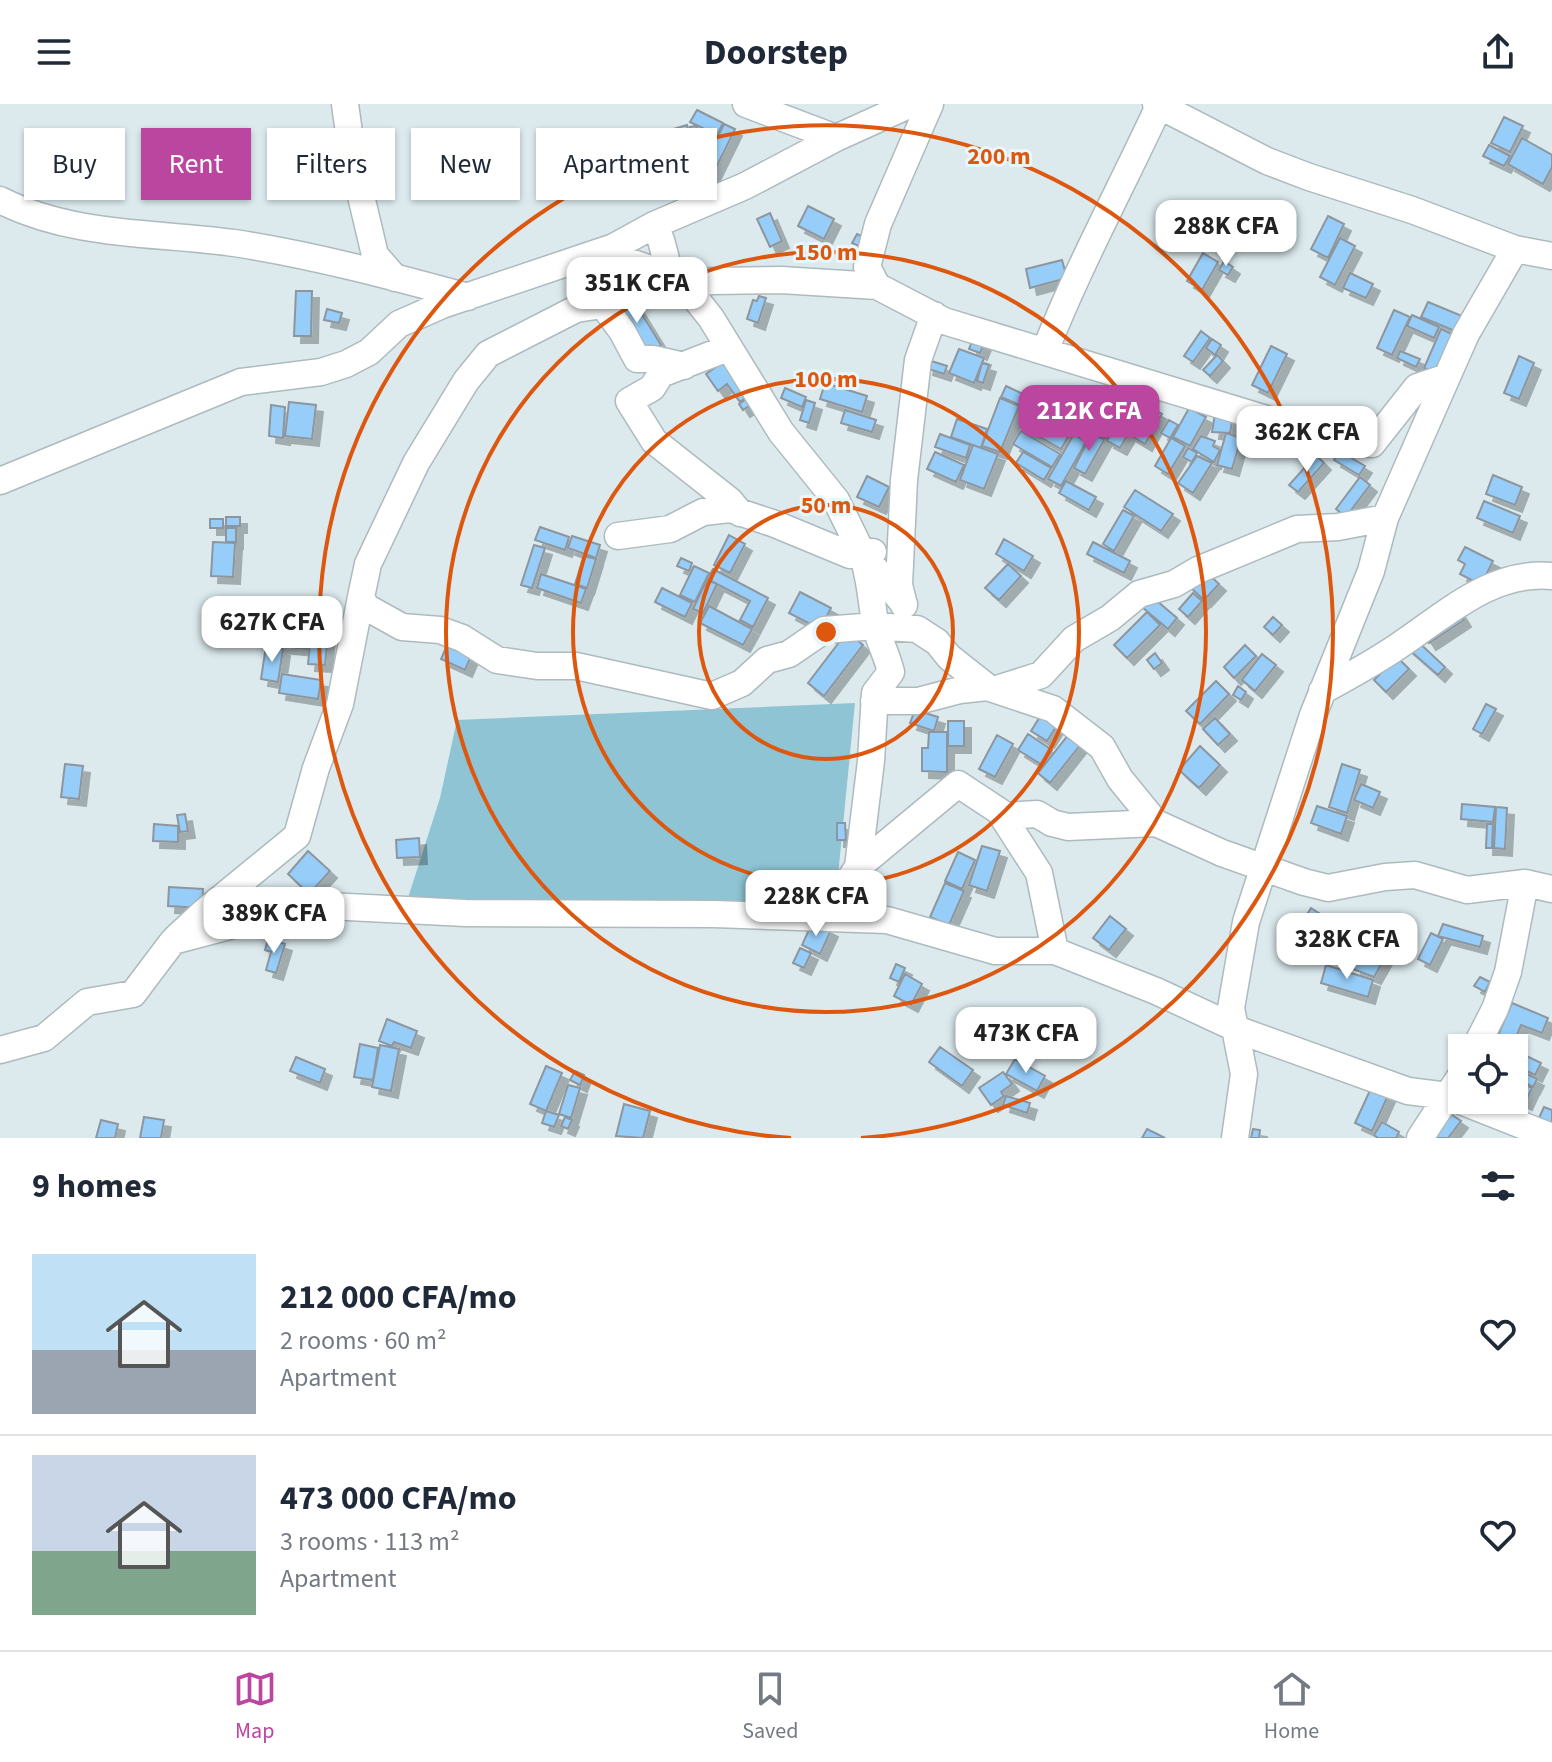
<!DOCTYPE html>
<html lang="en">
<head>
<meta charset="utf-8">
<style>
  :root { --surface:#fff; --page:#f2f2f3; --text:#1f2937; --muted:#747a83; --line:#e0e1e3; --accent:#ba46a0 }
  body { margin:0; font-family:"Source Sans 3",sans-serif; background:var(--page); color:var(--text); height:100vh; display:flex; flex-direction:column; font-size:30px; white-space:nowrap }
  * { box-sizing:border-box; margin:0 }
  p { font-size:26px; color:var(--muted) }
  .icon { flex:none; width:44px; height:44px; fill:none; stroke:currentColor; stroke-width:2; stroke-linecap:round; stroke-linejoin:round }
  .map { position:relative; height:1034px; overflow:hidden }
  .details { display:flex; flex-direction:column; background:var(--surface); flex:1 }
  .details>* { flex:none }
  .banner { position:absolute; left:24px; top:24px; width:800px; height:72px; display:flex; gap:16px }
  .tools { position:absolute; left:1448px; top:930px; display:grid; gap:16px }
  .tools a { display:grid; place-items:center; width:80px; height:80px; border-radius:0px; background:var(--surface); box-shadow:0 2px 6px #0004; font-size:40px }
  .price { position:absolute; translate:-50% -68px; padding:0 18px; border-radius:16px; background:#fff; color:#222; font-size:26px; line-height:52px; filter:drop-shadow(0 2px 4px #0008) }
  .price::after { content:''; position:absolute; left:50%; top:48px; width:24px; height:18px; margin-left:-12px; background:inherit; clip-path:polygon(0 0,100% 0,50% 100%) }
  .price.on { background:var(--accent); color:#fff }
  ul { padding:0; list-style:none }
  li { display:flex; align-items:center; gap:24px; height:200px; padding:0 32px }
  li+li { border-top:2px solid var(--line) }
  li span { display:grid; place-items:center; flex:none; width:224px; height:160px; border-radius:0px; color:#555 }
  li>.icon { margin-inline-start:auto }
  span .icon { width:96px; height:96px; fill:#fffc; stroke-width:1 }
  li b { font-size:34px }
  h2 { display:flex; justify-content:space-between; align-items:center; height:96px; padding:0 32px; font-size:34px }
  .chip { padding:0 28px; border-radius:0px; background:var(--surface); box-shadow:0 2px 6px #0004; font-size:28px; line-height:72px }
  .chip.on { background:var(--accent); color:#fff }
  header { display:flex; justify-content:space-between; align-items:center; height:104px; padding:0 32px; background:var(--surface); font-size:36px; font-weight:700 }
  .tabs { display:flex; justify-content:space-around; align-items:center; height:112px; border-top:2px solid var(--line); background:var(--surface); font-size:22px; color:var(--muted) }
  .tabs a { display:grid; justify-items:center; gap:4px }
  .tabs .on { color:var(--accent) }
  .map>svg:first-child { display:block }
  .green { fill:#8ec4d4 }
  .building { fill:#97cef9; stroke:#8d969e; stroke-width:2; filter:url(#shadow) }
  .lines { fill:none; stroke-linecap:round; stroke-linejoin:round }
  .minor-casing { stroke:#adbabe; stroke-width:29 }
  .minor { stroke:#fff; stroke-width:26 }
  .ring { fill:none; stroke:#de570e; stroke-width:4 }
  .centre { fill:#de570e; stroke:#e9f7fb; stroke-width:4 }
  .ring-label { font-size:24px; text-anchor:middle; font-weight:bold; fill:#de570e; stroke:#e9f7fb; stroke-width:6; stroke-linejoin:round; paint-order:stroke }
</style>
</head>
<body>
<header><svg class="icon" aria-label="menu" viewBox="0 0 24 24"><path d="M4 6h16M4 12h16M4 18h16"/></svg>Doorstep<svg class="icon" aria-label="share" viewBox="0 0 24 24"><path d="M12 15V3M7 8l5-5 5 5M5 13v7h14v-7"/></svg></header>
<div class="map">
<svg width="1552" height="1034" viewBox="0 0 1552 1034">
  <defs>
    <filter id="shadow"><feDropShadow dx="7" dy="7" stdDeviation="0" flood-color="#0004"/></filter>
  </defs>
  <rect width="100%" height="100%" fill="#dceaee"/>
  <path class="green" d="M 855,599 L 837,782 L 828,794 L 669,800 L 406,800 L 440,694 L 457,616 Z"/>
  <path class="building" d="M 697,6 L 723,19 L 717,31 L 690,18 Z
    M 1504,13 L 1523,22 L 1510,48 L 1491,39 Z
    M 724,20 L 735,25 L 712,72 L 701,67 Z
    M 687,21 L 699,63 L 681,68 L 670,26 Z
    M 696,22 L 706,52 L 699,59 L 690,23 Z
    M 1522,34 L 1552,51 L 1552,63 L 1543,80 L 1508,60 Z
    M 1489,41 L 1510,52 L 1504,62 L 1483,52 Z
    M 808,102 L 834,115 L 824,135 L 798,122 Z
    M 770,109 L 782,137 L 770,143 L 757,115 Z
    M 1328,112 L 1344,120 L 1328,154 L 1311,145 Z
    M 857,130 L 865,134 L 861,143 L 852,139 Z
    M 1340,134 L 1355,142 L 1335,181 L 1320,173 Z
    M 1203,149 L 1218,158 L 1202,186 L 1187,177 Z
    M 1062,156 L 1067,174 L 1030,184 L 1026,165 Z
    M 1224,157 L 1233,163 L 1228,171 L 1219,166 Z
    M 1350,169 L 1373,180 L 1366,194 L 1343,184 Z
    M 296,187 L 312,187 L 311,232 L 294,232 Z
    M 630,191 L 661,241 L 645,251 L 614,202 Z
    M 759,192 L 766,194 L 758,219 L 747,215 L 753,196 L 757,197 Z
    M 1428,198 L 1462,212 L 1455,227 L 1421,213 Z
    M 327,205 L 342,209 L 339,219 L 324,216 Z
    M 1394,206 L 1410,213 L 1392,251 L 1377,244 Z
    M 1412,211 L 1439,223 L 1434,234 L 1407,222 Z
    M 1441,225 L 1452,230 L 1436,269 L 1424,264 Z
    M 1201,227 L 1210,234 L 1193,258 L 1184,252 Z
    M 973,235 L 984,239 L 980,249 L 969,245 Z
    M 1212,235 L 1221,241 L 1215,251 L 1206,244 Z
    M 1271,242 L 1287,250 L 1268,289 L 1252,281 Z
    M 959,245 L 984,254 L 974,279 L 949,269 Z
    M 1400,247 L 1420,255 L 1416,263 L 1397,254 Z
    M 1217,251 L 1223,257 L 1210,272 L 1203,266 Z
    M 1519,252 L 1534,259 L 1519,295 L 1504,289 Z
    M 729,254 L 753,288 L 740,298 L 727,280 L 718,287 L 706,270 Z
    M 928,256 L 947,262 L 944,270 L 926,264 Z
    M 982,259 L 989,261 L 983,279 L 977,277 Z
    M 825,279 L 867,292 L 862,308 L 820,295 Z
    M 1006,282 L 1025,291 L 1020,301 L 1001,293 Z
    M 785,284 L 806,293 L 802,303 L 781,294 Z
    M 754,289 L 758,296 L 743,306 L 739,300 Z
    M 1000,294 L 1019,302 L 1000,348 L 982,342 Z
    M 806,296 L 815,299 L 809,319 L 800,316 Z
    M 289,298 L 316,301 L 312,335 L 285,332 Z
    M 1080,299 L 1101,312 L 1088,335 L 1066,323 Z
    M 271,301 L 285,303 L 283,334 L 269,332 Z
    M 1146,301 L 1162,310 L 1145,340 L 1130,331 Z
    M 1119,303 L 1123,305 L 1106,335 L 1095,329 L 1107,306 L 1115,310 Z
    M 1189,304 L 1206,313 L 1190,342 L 1173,333 Z
    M 1216,304 L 1234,307 L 1230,329 L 1212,328 Z
    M 1125,305 L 1138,313 L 1120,344 L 1107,337 Z
    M 845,306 L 876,316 L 872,328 L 841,319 Z
    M 1036,308 L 1071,328 L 1061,345 L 1026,325 Z
    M 957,315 L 987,325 L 981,344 L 951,333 Z
    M 1169,316 L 1178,321 L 1170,334 L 1161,329 Z
    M 1021,327 L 1060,350 L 1052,363 L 1013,340 Z
    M 1092,329 L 1104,336 L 1085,370 L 1074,364 Z
    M 1226,329 L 1241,334 L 1232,365 L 1217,361 Z
    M 940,330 L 970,341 L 966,354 L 935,343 Z
    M 1074,330 L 1086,338 L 1061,382 L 1048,375 Z
    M 1201,332 L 1215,337 L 1213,342 L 1220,346 L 1214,358 L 1193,345 Z
    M 1171,334 L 1185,342 L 1168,370 L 1155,362 Z
    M 973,341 L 998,350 L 984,385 L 960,376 Z
    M 1188,344 L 1197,349 L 1192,358 L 1183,353 Z
    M 1340,347 L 1365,362 L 1359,371 L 1334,356 Z
    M 935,348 L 964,361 L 956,378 L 927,365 Z
    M 1023,348 L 1051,364 L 1044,376 L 1016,359 Z
    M 1316,351 L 1324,359 L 1298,388 L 1289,381 Z
    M 1197,352 L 1212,359 L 1193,389 L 1178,379 Z
    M 1493,371 L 1522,383 L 1515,401 L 1486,390 Z
    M 867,372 L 889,383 L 879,403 L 857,393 Z
    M 1360,373 L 1370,381 L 1346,413 L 1336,405 Z
    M 1066,377 L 1096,393 L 1089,406 L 1059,389 Z
    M 1135,386 L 1173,410 L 1161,427 L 1124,403 Z
    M 1484,397 L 1520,412 L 1513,429 L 1477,414 Z
    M 1123,406 L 1134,412 L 1114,447 L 1103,440 Z
    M 226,413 L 240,413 L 240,422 L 226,422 Z
    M 210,415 L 223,415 L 223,424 L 210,424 Z
    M 540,423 L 569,433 L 565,446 L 535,436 Z
    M 226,424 L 236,424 L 236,438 L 226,438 Z
    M 729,431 L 745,440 L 730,469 L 714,461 Z
    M 572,432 L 600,441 L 596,454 L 568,444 Z
    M 1004,435 L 1033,452 L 1024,467 L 996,450 Z
    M 213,438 L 235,439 L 233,473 L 211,472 Z
    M 1093,438 L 1130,457 L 1124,469 L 1087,450 Z
    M 534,441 L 545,444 L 532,484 L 521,481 Z
    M 1465,443 L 1493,457 L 1481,481 L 1460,470 L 1465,460 L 1458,456 Z
    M 584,452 L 596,455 L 587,484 L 575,480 Z
    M 681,454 L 692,459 L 689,467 L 677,462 Z
    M 1008,460 L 1021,472 L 999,496 L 985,484 Z
    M 694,462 L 709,469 L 695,498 L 680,491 Z
    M 713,465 L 768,494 L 753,523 L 740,516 L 750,497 L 707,475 Z
    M 1206,468 L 1219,480 L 1204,496 L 1191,484 Z
    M 541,470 L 586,485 L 581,499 L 537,484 Z
    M 707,476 L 717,480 L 703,509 L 693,505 Z
    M 662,484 L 692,499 L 685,513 L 655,498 Z
    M 800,488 L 831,504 L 820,525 L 789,509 Z
    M 1193,489 L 1202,497 L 1188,513 L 1179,505 Z
    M 1151,492 L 1177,514 L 1168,525 L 1142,503 Z
    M 709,502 L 752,525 L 743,541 L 700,519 Z
    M 1458,506 L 1464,516 L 1429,539 L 1423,530 Z
    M 1147,508 L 1160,521 L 1127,554 L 1114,541 Z
    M 1273,513 L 1282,521 L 1273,531 L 1264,523 Z
    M 267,522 L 310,526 L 308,545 L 265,541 Z
    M 847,528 L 863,541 L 824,592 L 808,579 Z
    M 311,531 L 328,532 L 325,561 L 308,560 Z
    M 451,532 L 475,543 L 465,566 L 441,555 Z
    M 1414,534 L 1445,563 L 1438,571 L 1406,543 Z
    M 1245,541 L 1256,552 L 1234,574 L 1224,563 Z
    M 266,542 L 283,545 L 278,578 L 261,575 Z
    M 1155,549 L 1162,559 L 1154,565 L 1147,556 Z
    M 1262,550 L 1276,561 L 1255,587 L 1242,576 Z
    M 1397,553 L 1409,565 L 1386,588 L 1374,576 Z
    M 282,570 L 321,576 L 318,595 L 279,589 Z
    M 1216,577 L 1229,590 L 1200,620 L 1186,607 Z
    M 1238,582 L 1246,588 L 1241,596 L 1233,591 Z
    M 1486,600 L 1496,605 L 1482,630 L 1473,625 Z
    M 915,606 L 938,613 L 934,627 L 910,619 Z
    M 1043,608 L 1059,618 L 1047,637 L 1031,627 Z
    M 1215,614 L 1230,630 L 1218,641 L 1203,625 Z
    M 948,617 L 964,617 L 964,642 L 948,642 Z
    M 929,628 L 947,628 L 947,668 L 922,667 L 922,644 L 928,644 Z
    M 1028,630 L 1052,646 L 1042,661 L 1018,646 Z
    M 1069,630 L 1081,640 L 1050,679 L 1038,669 Z
    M 997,631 L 1013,640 L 995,673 L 979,665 Z
    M 1200,642 L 1220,661 L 1199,684 L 1179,666 Z
    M 65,660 L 83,662 L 79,695 L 61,693 Z
    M 1342,660 L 1360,666 L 1347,709 L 1329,703 Z
    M 1361,680 L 1380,688 L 1373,704 L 1354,696 Z
    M 1462,700 L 1495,703 L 1493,718 L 1461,715 Z
    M 1317,702 L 1347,712 L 1341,730 L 1311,719 Z
    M 1496,703 L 1507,704 L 1505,745 L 1494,744 Z
    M 185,710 L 188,727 L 180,728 L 177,711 Z
    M 837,719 L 845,719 L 846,736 L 837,736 Z
    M 154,720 L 178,722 L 178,738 L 153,737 Z
    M 1487,720 L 1493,720 L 1492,744 L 1486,744 Z
    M 419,734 L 420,753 L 397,754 L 396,736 Z
    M 982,742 L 1000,747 L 987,787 L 969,781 Z
    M 308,747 L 330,767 L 309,790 L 288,770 Z
    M 958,748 L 975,756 L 962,785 L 945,777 Z
    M 945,779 L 964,787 L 949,821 L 930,813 Z
    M 169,783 L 203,785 L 202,804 L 168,802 Z
    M 1311,804 L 1325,813 L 1306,842 L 1285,828 L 1295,812 L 1303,817 Z
    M 1110,812 L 1126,825 L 1109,846 L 1093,834 Z
    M 813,817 L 831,826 L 820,850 L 802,841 Z
    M 1443,820 L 1483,832 L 1480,843 L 1438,832 Z
    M 1431,829 L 1443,835 L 1430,861 L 1418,855 Z
    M 1370,833 L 1391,843 L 1374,873 L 1353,865 Z
    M 268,835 L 285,840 L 276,869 L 266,866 L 271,848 L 265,846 Z
    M 800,844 L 811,849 L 804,864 L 793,859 Z
    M 896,860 L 905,864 L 899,878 L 890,874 Z
    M 1326,861 L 1373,876 L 1368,893 L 1321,879 Z
    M 905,870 L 922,880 L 911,901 L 894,892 Z
    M 1480,873 L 1490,878 L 1485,888 L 1474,882 Z
    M 1512,899 L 1548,914 L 1542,929 L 1521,921 L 1512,943 L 1496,936 Z
    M 387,915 L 417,927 L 411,944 L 394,938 L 392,942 L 379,937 Z
    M 360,940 L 378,944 L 373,976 L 354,973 Z
    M 380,941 L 399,945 L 391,987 L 372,983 Z
    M 940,943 L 973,966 L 962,982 L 929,958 Z
    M 1514,946 L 1541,959 L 1535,971 L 1514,961 Z
    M 296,953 L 325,965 L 320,979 L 290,967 Z
    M 1015,955 L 1045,972 L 1037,987 L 1006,970 Z
    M 546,962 L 562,969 L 546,1007 L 530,1000 Z
    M 575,967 L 584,971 L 580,981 L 570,976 Z
    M 1003,968 L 1012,980 L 1001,988 L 1004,992 L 991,1001 L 979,984 Z
    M 1527,970 L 1537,975 L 1533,983 L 1523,977 Z
    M 1521,978 L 1532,984 L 1525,999 L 1514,993 Z
    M 568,981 L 580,984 L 571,1014 L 559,1010 Z
    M 1372,982 L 1389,989 L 1372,1027 L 1355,1019 Z
    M 1006,992 L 1030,999 L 1027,1009 L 1003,1001 Z
    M 624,1000 L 650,1007 L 643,1034 L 616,1032 Z
    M 1544,1003 L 1552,1006 L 1552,1023 L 1538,1016 Z
    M 546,1007 L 559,1011 L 554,1023 L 542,1019 Z
    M 1451,1010 L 1461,1017 L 1448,1034 L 1434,1034 Z
    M 144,1013 L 164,1016 L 161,1034 L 140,1034 Z
    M 565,1013 L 572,1016 L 568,1025 L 561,1022 Z
    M 101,1016 L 118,1020 L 115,1034 L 96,1034 Z
    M 1382,1018 L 1399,1028 L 1396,1034 L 1378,1034 L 1374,1031 Z
    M 1147,1025 L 1165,1034 L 1142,1034 Z
    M 1253,1025 L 1260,1026 L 1259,1034 L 1251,1034 Z"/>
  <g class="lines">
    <g class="minor-casing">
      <path id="minor" d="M 345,0 L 353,58 L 375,151 L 395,174
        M 746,0 L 836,34
        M 911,0 L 836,34 L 745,82 L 654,121 L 614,143 L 607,150 L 596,181 L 576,205 L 488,250 L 466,277 L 416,359 L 368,460 L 361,493 L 366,503 L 402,523 L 440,526 L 462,534 L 497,556 L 537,562 L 576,562 L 712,592 L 742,579 L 767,556 L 789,550 L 824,526 L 875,522 L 917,525 L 937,538 L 949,553 L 987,583 L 1053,605 L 1102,643 L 1120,675 L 1156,719 L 1222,749 L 1304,778 L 1328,784 L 1385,773 L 1415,771 L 1467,786 L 1525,779 L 1552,785
        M 930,0 L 878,120 L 867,163 L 877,182 L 944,217 L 1342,338 L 1372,340 L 1417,283 L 1447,273 L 1466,230 L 1515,145
        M 1156,0 L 1267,57 L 1309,73 L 1412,106 L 1515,145 L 1552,152
        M 0,96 C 73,133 155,128 234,139 C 313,151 391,172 468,193
        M 607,150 L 659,168 L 672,178 L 661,136 L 654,121
        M 684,180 L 711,214 L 781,328 L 836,396 L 862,449 L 904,500
        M 603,201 L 622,227 L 637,255 L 653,255 L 684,262
        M 576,205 L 603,201 L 629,187 L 654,178 L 684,180 L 712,177 L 781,176 L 877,182
        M 728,244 L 661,270 L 652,284 L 629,297 L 654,337 L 730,397 L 740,409
        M 1045,247 C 1078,163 1121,84 1159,2
        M 0,377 L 241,278 L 321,268 L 346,260 L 369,248 L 399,220 L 442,201 L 614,143
        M 618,432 L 670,425 L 703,408 L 730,405 L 775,420 L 850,451 L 873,448
        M 862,449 C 870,473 871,494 875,519 C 878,535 887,551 891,568 L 875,589 L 871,657 L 858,763 L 958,680 L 999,707 L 1039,769 L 1055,847 L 1156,887 L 1244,928 L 1408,987 L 1448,992 L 1552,1033
        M 904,501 L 899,481 L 904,376 L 918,256 L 934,211
        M 997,585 L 1041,571 L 1074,535 L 1110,514 L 1139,490 L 1174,480 L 1198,466 L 1297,425 L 1338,423 L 1385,414
        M 1322,587 C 1348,573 1373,559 1397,543 C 1445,511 1492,466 1552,472
        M 874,597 L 918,597 L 960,586 L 987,583
        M 1002,712 L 1037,710 L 1052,719 L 1068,723 L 1156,719
        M 824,814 L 858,763
        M 176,834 L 203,809 L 297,732 L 316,664 L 340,600 L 361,493
        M 1475,944 L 1495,905 L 1508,868 L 1525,779
        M 0,946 L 44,934 L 87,898 L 133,890 L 173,837 L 309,801 L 465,809 L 714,810 L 887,816 L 995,847 L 1055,847
        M 1235,1034 L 1244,970 L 1231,904 L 1246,818 L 1313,611 L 1371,467 L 1385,414 L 1447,273
        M 1420,1034 L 1462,970"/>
    </g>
    <use href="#minor" class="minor"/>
  </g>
  <g class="ring">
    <circle cx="826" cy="528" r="127"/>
    <circle cx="826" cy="528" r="253"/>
    <circle cx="826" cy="528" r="380"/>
    <path d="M791 1034A507 507 0 1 1 861 1034"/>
  </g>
  <circle cx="826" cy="528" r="12" class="centre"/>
  <g class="ring-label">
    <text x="999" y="60">200 m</text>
    <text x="826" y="156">150 m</text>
    <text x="826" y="283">100 m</text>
    <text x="826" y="409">50 m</text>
  </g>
</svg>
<div class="tools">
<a><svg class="icon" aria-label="locate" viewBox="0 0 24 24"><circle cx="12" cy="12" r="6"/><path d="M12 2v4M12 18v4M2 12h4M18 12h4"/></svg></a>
</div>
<b class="price" style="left:1226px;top:164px">288K CFA</b>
<b class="price" style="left:637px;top:221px">351K CFA</b>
<b class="price on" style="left:1089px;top:349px">212K CFA</b>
<b class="price" style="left:1307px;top:370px">362K CFA</b>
<b class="price" style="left:272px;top:560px">627K CFA</b>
<b class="price" style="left:816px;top:834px">228K CFA</b>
<b class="price" style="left:274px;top:851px">389K CFA</b>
<b class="price" style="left:1347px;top:877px">328K CFA</b>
<b class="price" style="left:1026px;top:971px">473K CFA</b>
<div class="banner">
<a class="chip">Buy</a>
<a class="chip on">Rent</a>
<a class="chip">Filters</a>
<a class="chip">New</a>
<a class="chip">Apartment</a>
</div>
</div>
<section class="details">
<h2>9 homes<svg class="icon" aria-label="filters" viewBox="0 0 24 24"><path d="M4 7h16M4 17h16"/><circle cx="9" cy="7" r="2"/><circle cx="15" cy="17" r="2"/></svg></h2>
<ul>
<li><span style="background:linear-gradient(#bfe0f5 60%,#9aa5b1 0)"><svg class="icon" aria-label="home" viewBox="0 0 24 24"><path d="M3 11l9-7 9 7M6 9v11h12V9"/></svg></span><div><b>212 000 CFA/mo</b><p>2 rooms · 60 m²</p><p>Apartment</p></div><svg class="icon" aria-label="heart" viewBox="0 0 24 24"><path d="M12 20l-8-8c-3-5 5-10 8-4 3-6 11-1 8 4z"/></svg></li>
<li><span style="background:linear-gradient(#c9d6e8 60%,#7fa58c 0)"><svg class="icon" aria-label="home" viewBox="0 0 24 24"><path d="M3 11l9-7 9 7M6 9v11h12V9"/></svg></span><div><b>473 000 CFA/mo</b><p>3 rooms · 113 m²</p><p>Apartment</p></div><svg class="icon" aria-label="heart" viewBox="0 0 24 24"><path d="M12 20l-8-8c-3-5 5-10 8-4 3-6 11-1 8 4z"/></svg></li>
</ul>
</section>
<nav class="tabs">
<a class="on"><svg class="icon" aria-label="map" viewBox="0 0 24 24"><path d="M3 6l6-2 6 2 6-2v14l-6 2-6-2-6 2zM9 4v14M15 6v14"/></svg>Map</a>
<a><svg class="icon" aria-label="saved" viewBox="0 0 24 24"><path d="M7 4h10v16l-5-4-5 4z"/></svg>Saved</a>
<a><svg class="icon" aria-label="home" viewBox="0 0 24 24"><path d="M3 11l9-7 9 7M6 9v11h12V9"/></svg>Home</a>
</nav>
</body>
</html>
